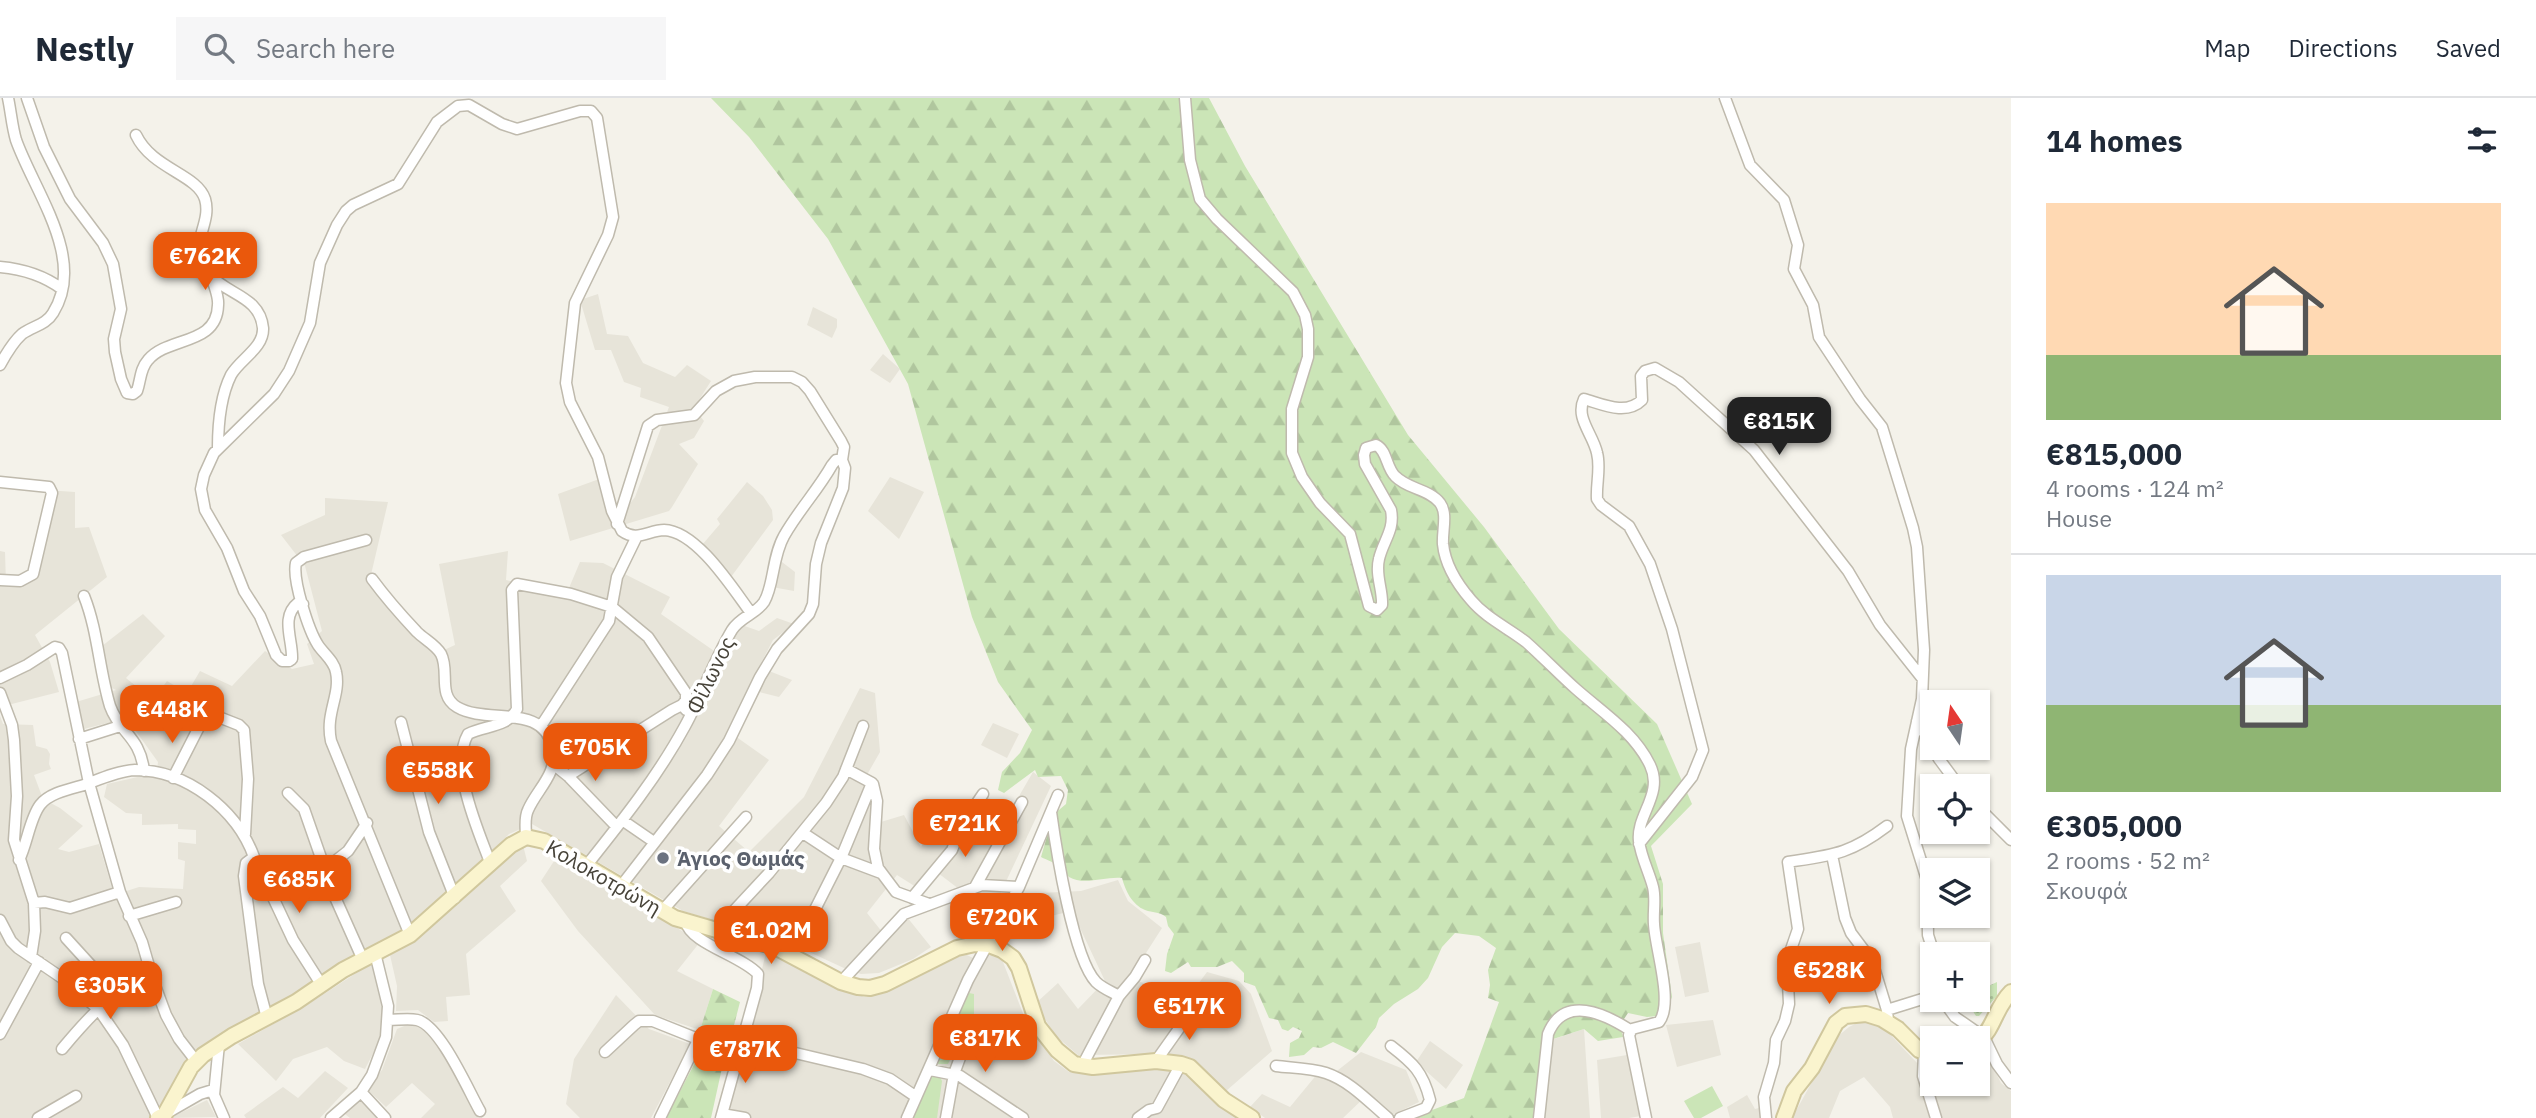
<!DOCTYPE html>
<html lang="en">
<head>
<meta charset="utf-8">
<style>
  :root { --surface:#fff; --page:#f6f6f7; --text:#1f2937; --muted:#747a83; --line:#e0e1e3; --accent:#ea580c }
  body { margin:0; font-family:"IBM Plex Sans",sans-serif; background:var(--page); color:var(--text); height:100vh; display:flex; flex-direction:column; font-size:26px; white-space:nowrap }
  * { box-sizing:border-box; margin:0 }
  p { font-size:23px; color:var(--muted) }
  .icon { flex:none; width:38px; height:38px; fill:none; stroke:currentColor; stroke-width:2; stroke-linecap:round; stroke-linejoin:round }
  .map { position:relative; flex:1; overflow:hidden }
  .sheet { display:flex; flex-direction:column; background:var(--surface); width:525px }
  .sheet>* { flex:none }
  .needle { width:46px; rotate:347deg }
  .buttons { position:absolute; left:1920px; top:592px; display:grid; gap:14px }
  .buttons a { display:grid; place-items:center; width:70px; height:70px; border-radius:0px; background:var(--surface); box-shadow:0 2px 5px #0004; font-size:35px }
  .price { position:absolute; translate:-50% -60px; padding:0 16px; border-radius:14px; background:var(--accent); color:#fff; font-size:23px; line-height:46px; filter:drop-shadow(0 2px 4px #0008) }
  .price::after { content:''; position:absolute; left:50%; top:42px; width:21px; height:16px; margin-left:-10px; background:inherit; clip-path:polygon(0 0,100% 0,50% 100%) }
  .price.on { background:#222; color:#fff }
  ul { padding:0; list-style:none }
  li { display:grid; align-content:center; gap:14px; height:371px; padding:0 35px }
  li+li { border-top:2px solid var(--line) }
  li span { display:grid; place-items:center; height:217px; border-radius:0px; color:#555 }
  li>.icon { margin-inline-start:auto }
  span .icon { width:126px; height:126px; fill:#fffc; stroke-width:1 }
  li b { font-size:30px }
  h2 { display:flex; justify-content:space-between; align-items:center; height:84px; padding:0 35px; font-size:30px }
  header { display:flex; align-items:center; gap:42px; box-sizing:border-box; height:98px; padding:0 35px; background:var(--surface); border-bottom:2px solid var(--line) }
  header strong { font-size:33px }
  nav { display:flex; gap:38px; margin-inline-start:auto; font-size:24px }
  .search { width:490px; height:63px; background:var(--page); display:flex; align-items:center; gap:18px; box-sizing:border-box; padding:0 24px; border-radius:0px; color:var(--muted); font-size:26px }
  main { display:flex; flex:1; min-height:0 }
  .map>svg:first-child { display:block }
  .residential { fill:#e7e4d9 }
  .grass { fill:#cbe5b7 }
  .forest { fill:url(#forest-firs) }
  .park { fill:url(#park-dots) }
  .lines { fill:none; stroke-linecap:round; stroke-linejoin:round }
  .street-casing { stroke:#bfbaad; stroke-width:13 }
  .secondary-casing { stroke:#d0c79d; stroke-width:18 }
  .street { stroke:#fff; stroke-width:10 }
  .secondary { stroke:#faf4ce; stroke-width:14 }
  .worship-dot { fill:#6b7280; stroke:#fff; stroke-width:2.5 }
  .labels { text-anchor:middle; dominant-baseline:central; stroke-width:7; stroke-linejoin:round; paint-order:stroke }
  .street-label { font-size:21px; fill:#474339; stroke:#fff }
  .worship-label { font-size:21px; font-weight:bold; fill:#5b616d; stroke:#fff; text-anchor:start }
</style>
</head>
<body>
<header>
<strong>Nestly</strong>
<div class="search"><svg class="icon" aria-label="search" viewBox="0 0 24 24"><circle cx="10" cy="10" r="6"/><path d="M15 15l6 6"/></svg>Search here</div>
<nav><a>Map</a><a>Directions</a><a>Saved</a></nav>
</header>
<main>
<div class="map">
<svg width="2011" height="1020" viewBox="0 0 2011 1020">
  <defs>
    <pattern id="forest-firs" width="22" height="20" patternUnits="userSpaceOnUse" patternTransform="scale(1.75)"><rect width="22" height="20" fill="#cbe5b7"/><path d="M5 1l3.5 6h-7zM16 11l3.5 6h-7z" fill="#b0c69e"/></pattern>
    <pattern id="park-dots" width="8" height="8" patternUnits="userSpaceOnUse" patternTransform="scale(1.75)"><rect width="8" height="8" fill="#cbe5b7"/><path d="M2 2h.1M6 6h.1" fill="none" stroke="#b0c69e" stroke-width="1.8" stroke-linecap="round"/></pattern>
  </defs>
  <rect width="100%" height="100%" fill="#f4f2ea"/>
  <path class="residential" d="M 598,196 L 607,236 L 628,238 L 643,265 L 675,279 L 687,267 L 711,283 L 694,310 L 704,323 L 694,340 L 679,346 L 698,366 L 672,409 L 669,413 L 570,443 L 558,396 L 602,380 L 610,408 L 627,409 L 635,399 L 669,309 L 640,299 L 641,290 L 624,284 L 611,252 L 595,252 L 580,202 Z
    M 813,209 L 837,221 L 837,229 L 832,240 L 807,227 Z
    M 883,256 L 900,271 L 890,285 L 870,272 Z
    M 890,379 L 924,394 L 899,441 L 868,413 Z
    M 747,384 L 763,398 L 772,412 L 773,422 L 731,479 L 702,447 L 720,426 L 717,421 Z
    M 46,392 L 75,394 L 75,430 L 89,429 L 107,479 L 35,537 L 50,564 L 59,594 L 0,609 L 0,453 L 5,454 L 6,486 L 30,482 Z
    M 325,400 L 388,404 L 370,481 L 400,516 L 444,552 L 455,547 L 439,466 L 508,453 L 506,482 L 566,497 L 580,464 L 603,465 L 670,499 L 661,516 L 717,555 L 736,525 L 759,533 L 777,520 L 794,526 L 773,542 L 759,569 L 792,582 L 779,599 L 751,592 L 728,633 L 769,662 L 719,728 L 749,754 L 804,699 L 860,590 L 875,595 L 880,654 L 864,682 L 871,690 L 871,727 L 904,717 L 921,749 L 941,712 L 971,728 L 986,699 L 1012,710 L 1033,674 L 1051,688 L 986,826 L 968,833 L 959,791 L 934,772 L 916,789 L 897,777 L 867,815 L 887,840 L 907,819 L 931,849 L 913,861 L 879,875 L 861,876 L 846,871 L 792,846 L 683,813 L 532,726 L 509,736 L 468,778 L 398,835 L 225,936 L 157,1011 L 164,1020 L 0,1020 L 0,618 L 3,626 L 33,627 L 36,648 L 47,651 L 50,656 L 49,666 L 51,671 L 34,677 L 43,701 L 60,710 L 83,728 L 58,751 L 69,754 L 99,746 L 114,797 L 139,789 L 183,791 L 185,763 L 178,761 L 178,744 L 196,746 L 196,732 L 178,731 L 178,726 L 142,727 L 142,716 L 126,715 L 104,699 L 107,686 L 142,678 L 156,680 L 158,664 L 135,632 L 123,621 L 84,631 L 76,604 L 116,592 L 110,589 L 102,548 L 143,516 L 165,538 L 126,580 L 153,602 L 167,583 L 187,595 L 200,573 L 232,588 L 265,553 L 292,571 L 314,566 L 307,546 L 322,533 L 305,468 L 281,437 L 325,417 Z
    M 778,461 L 795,474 L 794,493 L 772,489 Z
    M 993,625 L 1019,636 L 1007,660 L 981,647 Z
    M 522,743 L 527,763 L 500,788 L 516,813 L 466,856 L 470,897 L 446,899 L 448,923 L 434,924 L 418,912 L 396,913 L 397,888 L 390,857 L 414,843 L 471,794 Z
    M 558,757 L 700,844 L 677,873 L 713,891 L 700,932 L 655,917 L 578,833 L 541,783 Z
    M 1118,782 L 1128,803 L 1162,830 L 1130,880 L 1187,901 L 1207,874 L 1239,883 L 1251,896 L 1272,953 L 1226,993 L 1201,968 L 1182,959 L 1168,956 L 1078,957 L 1057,939 L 1040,914 L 1036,905 L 1058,885 L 1078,911 L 1105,883 L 1072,813 L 1038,821 L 1040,795 L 1081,793 Z
    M 1700,844 L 1709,894 L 1685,899 L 1675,849 Z
    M 959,853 L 979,863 L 984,854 L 1001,859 L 1026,923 L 1054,963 L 1069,974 L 1084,976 L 1169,970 L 1185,977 L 1210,1000 L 1239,1020 L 728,1020 L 766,854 L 864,899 L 870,899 Z
    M 374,866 L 387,907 L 380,942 L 365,971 L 344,963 L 327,949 L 293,961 L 276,983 L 238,946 L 310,905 L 364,870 Z
    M 616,897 L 649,931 L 690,946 L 651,1020 L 580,1020 L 566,1006 L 574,961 Z
    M 1713,922 L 1721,957 L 1677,969 L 1666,927 Z
    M 416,923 L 438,943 L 479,1018 L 478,1020 L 421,1020 L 435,1006 L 412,985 L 386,1009 L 367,991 L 382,972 L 397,931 Z
    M 1861,923 L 1873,923 L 1885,931 L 1918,966 L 1932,964 L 1932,985 L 1978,985 L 1978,953 L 1984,951 L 2001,985 L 2011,993 L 2011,1020 L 1893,1020 L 1890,1009 L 1864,979 L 1840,993 L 1829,1020 L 1792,1020 L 1837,939 L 1849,929 Z
    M 1584,931 L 1590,1020 L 1542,1020 L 1554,941 Z
    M 1430,943 L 1463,967 L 1446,991 L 1416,964 Z
    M 1361,954 L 1406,972 L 1419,1004 L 1392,1017 L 1366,998 L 1343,1020 L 1265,1020 L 1250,1009 L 1262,996 L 1290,1009 L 1318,975 L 1328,980 Z
    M 1639,955 L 1647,1017 L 1629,1020 L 1601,1020 L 1597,962 Z
    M 325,973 L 348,990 L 320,1020 L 246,1020 L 244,1017 L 283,989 L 298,1000 Z
    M 1747,997 L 1755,1011 L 1759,1010 L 1762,1020 L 1730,1020 L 1727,1009 Z
    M 357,1000 L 382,1020 L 350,1020 L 341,1013 Z
    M 207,1002 L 216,1019 L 170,1020 Z"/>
  <path class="grass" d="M 964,894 L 974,896 L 974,928 L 953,918 Z
    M 949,925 L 964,932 L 948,966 L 934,966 Z
    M 931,979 L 940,979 L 942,983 L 937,1020 L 913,1020 L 928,982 Z
    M 1712,988 L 1723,1008 L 1701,1020 L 1694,1020 L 1684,1003 Z"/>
  <path class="forest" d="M 711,0 L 1209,0 L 1245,68 L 1408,337 L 1484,429 L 1559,531 L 1657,626 L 1692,706 L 1651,748 L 1663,786 L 1663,835 L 1672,899 L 1667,912 L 1657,918 L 1647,919 L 1628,915 L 1620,927 L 1623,939 L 1598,943 L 1584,931 L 1544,944 L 1533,1020 L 1411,1020 L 1464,1000 L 1499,904 L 1488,900 L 1490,887 L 1488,872 L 1496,850 L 1479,838 L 1455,835 L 1442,849 L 1428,880 L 1418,891 L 1394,906 L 1379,920 L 1376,929 L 1356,955 L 1333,944 L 1321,950 L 1313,949 L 1304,957 L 1289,959 L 1290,945 L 1299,940 L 1302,933 L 1293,929 L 1288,933 L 1282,931 L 1278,922 L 1269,920 L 1255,888 L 1244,884 L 1244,875 L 1232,863 L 1217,869 L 1191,869 L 1188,864 L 1171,875 L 1165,873 L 1167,856 L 1174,836 L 1168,828 L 1166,819 C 1158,813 1153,815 1145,812 C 1132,807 1125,792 1122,780 C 1106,778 1084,788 1069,779 C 1068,778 1063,771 1061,770 C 1056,765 1047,762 1041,759 L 1053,717 L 1066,706 L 1068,692 L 1061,678 L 1038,679 L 1035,672 L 1004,695 L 998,692 L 1002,674 L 1020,655 L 1032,632 L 998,584 L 972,519 L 908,286 L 828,141 L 749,39 Z
    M 713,891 L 740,904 L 732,935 L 713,938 L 700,932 Z
    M 701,953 L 717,963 L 722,970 L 711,1020 L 666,1020 Z"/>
  <path class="park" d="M 1997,884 L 1997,898 L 1979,918 L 1976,918 L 1965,901 L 1978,901 L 1978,893 Z"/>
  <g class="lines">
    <g class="street-casing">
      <path id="street" d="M 27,0 L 44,49 L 70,101 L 103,145 L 113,166 L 121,211 L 114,241 L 115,254 L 121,281 L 127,295 L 133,296 L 137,293 C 141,281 140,271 148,262 C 168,238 217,248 218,207 C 219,198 214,189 212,180
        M 1185,0 L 1190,62 L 1200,101 L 1217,121 L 1293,194 L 1305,217 L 1308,231 L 1308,259 L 1292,311 L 1292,355 L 1302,379 L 1320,405 L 1350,436 L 1369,508 L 1377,512 L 1382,507 C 1383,492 1375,477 1379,461 C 1383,443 1395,432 1391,412 L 1365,366 L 1364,357 L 1366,350 L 1376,347 C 1387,352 1386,369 1395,378 C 1407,391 1429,391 1440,405 C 1448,416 1442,433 1443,446 C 1445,466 1458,487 1471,502 C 1486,520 1508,530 1526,544 C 1543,559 1559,576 1576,591 C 1602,614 1634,634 1650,667 C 1664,696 1636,717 1639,743 C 1641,759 1649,774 1653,789 C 1656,801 1653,813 1654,826 C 1655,850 1674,905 1659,924 L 1632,931 L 1629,937 L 1646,1020
        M 1725,0 L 1750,67 L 1784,102 L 1798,147 L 1794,171 L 1813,207 L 1819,239 L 1860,301 L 1882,329 L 1913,430 L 1917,449 L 1924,552 L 1922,601 L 1911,651 L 1907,718 L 1927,782 L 1928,837 L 1934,856
        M 136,37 C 152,71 197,76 205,101 C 213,128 184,149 209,176 C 227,197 260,198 263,230 C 264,250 240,261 231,277 C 220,299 218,325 218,350
        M 0,169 C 23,171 43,177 62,191
        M 0,267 C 6,256 13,244 22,236 C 33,228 46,227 53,215 C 87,161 34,93 16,42 C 12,29 11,14 8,0
        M 0,384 L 49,389 L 52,395 L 33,476 L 20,483 L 0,482
        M 617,426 L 648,328 L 657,322 L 694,317 L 716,293 L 734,283 L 755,279 L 792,279 L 802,284 L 810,293 L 841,343 L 844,349 L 842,362
        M 366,442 L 304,459 L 296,465 C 292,482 309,533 318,547 C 324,556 334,563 336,574 C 341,597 325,615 331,643 L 410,837
        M 372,481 C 386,500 401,517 417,534 C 424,541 436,547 441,556 C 450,573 437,597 457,609 C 487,627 543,604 553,650 C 558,676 537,691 528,712 C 524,720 526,730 526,739
        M 84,498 C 98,533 99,572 110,608 C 120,636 140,638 144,673
        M 303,506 L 298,505 C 280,519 293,542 292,561 L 289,563 L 282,563 L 276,557 L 260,518 L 244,493 L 227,450 L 205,412 L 201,391 L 204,377 L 214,355 L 274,296 L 289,273 L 310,225 L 320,165 L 337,127 L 346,113 L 353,107 L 398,86 L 437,24 L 458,8 L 469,7 L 502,26 L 517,31 L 580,13 L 591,13 L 597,20 L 613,119 L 608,137 L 575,205 L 566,285 L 570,304 L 598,359 L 612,413 L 622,433 C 637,444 649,432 664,432 C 697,433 733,491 751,515
        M 0,580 L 27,567 L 55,549 L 59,550 L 62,555 L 89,685 L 120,794 L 142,844 L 153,882 L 166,917 L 179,941 L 196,963
        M 0,595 L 12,627 L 14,642 L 17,698 L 14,742 L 34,805 L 35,833 L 31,859
        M 187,598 L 211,616 L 239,627 L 244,632 L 248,681 L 245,736
        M 1917,623 L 1939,661 L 1959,688
        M 401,624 L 429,734 L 455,800
        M 541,628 L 609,523 L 617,479 L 637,438
        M 79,641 L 120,628
        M 553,666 L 568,678 L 617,729
        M 568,678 L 672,612 L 682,607 L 686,612
        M 173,680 L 199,629
        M 873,686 L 877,703 L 874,751 L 878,770 L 896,794 L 929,806
        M 288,695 L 304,711 L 334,797 L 363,862
        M 1978,709 L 2011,742
        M 1051,714 C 1056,750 1073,860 1096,884 C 1102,890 1112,894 1119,898
        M 622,722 L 654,744
        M 803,735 L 841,760 L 881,775
        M 1639,746 L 1692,679 L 1703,652 L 1672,531 L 1650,466 L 1629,428 L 1601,407 L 1597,401 C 1596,385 1601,370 1597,355 C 1593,336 1575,320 1584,301 C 1602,306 1626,318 1642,302 L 1641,278 L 1645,273 L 1655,270 L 1679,284 L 1754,352 L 1848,473 L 1880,527 L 1922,580
        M 1832,757 L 1845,820 L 1851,835 L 1872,863 L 1887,912 L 1888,924
        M 254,759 L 293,842 L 321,886
        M 19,762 C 27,746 30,720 40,707 C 49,695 70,691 84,687 C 100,681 118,673 135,672 C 187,672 237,712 254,759 L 246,765 L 244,778 L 258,886 L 267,920
        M 491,767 C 479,734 449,669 468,636 C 486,627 507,630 517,611 L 512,492 L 517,486 L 571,496 L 612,509 L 648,539 L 686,595 L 686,602 L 682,607
        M 587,767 C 622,723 658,678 685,628 C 702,597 714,562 732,532 C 740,519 756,516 764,504 C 774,488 772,459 784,438 C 798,413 818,392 832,367 L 836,362 L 842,362 L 845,370 L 843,390 L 821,445 L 816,466 L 813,506 L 809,516 L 777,551 L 760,579 L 729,643 L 707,677 L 621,788
        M 325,771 L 348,753 L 367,725
        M 975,789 L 1022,704
        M 912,800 L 952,752 L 962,727 L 983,696
        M 34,805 L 45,804 L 70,810 L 120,794
        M 662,813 L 746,719
        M 129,818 L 176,804
        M 0,822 L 11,843 L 18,850 L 65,882 L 99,912 L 123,947 L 158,1020
        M 686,824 C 690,845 742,858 758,876 L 757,890 L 721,1020
        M 716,832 L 769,775 L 826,705 L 843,679 L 863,628
        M 66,840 L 117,896
        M 792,857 L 841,760 L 872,685 L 846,671
        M 841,884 L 904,816 L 982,787 L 1019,789
        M 1942,901 L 1955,919 L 1984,939 L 1997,966 L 2011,985
        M 1887,912 L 1932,898
        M 389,922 C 398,922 408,920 417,922 C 440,927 468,992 480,1013
        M 0,936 L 39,864
        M 712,945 L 715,954 L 733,970
        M 219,946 L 214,997 L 224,1020
        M 1391,948 C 1413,965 1423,974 1430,1002 L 1426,1010 L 1400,1020
        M 62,951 C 82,927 119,883 152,879
        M 605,954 L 634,927 L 639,923 L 653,923 L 708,945 L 757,946 L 863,971 L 890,981 L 915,998
        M 1924,955 L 1923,978 L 1936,1020
        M 1156,963 L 1190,915 L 1199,912 L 1218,916
        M 1082,968 L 1119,898 L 1135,879 L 1145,862
        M 1276,968 C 1293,970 1310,970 1326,975 C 1350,983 1369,1004 1388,1020
        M 930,972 L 960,978 L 1023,1020
        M 361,994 L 385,1020
        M 167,1015 L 200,996 L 213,992
        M 722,1016 L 745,1020
        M 38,1020 L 76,998
        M 331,1020 L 361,994 L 372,977 L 386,939 L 388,908 L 375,855
        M 660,1020 L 698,942
        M 907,1020 L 968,882 L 1019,789 L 1058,697
        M 946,1020 L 954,976 L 969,935 L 966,930 L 950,921
        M 1138,1020 L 1149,1012 L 1157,1010 L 1181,966
        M 1539,1020 L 1548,936 C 1564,896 1605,916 1630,932
        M 1766,1020 L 1764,999 L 1774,965 L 1776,942 L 1785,923 L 1789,906 L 1787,863 L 1798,831 L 1788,764 C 1833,757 1850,756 1887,728"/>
    </g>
    <g class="secondary-casing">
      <path id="secondary" d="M 1978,944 C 1994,931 1995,910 2011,894
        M 158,1020 L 165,1016 L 191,969 L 203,957 L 232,938 L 296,904 L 343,872 L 410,837 L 511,747 L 526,739 L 544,743 L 675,820 L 775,849 L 841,884 L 858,889 L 870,890 L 885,886 L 957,850 L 975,846 L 989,847 L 1002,852 L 1013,860 L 1019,870 L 1038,928 L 1057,952 L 1074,966 L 1093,969 L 1156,963 L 1181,966 L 1190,969 L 1224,1002 L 1252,1020
        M 1784,1020 L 1794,993 L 1812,970 L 1836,925 L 1845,918 L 1866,916 L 1882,921 L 1898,931 L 1919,952 L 1932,957"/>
    </g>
    <use href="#street" class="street"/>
    <use href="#secondary" class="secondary"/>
  </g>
  <circle class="worship-dot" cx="663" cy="760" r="7"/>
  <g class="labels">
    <g class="street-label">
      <text transform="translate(710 577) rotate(-64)">Φίλωνος</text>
      <text transform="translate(604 779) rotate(30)">Κολοκοτρώνη</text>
    </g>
    <g class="worship-label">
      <text x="677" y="760">Άγιος Θωμάς</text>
    </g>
  </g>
</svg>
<div class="buttons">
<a><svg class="needle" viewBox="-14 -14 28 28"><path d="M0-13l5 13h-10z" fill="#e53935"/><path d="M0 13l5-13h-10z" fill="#747a83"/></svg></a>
<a><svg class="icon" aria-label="locate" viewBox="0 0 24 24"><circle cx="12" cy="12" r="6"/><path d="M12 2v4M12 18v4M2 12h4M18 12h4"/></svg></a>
<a><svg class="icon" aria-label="layers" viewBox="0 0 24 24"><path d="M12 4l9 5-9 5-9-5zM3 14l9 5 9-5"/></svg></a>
<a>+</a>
<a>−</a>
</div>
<b class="price" style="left:205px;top:194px">€762K</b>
<b class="price on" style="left:1779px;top:359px">€815K</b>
<b class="price" style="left:172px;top:647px">€448K</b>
<b class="price" style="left:595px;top:685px">€705K</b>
<b class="price" style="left:438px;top:708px">€558K</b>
<b class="price" style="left:965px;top:761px">€721K</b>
<b class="price" style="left:299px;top:817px">€685K</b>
<b class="price" style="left:1002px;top:855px">€720K</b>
<b class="price" style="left:771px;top:868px">€1.02M</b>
<b class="price" style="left:1829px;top:908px">€528K</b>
<b class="price" style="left:110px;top:923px">€305K</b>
<b class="price" style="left:1189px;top:944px">€517K</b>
<b class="price" style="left:985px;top:976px">€817K</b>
<b class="price" style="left:745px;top:987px">€787K</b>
</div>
<section class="sheet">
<h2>14 homes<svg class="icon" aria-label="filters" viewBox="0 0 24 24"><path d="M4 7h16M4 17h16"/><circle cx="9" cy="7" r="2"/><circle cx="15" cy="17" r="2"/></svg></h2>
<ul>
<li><span style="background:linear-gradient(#ffd9b3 70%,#8fb573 0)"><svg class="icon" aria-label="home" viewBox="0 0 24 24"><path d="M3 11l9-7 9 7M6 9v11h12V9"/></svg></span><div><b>€815,000</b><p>4 rooms · 124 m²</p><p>House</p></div></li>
<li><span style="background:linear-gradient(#c9d6e8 60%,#8fb573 0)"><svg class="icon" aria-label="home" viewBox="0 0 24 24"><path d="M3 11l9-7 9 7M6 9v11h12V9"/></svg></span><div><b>€305,000</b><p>2 rooms · 52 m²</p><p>Σκουφά</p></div></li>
</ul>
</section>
</main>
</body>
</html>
